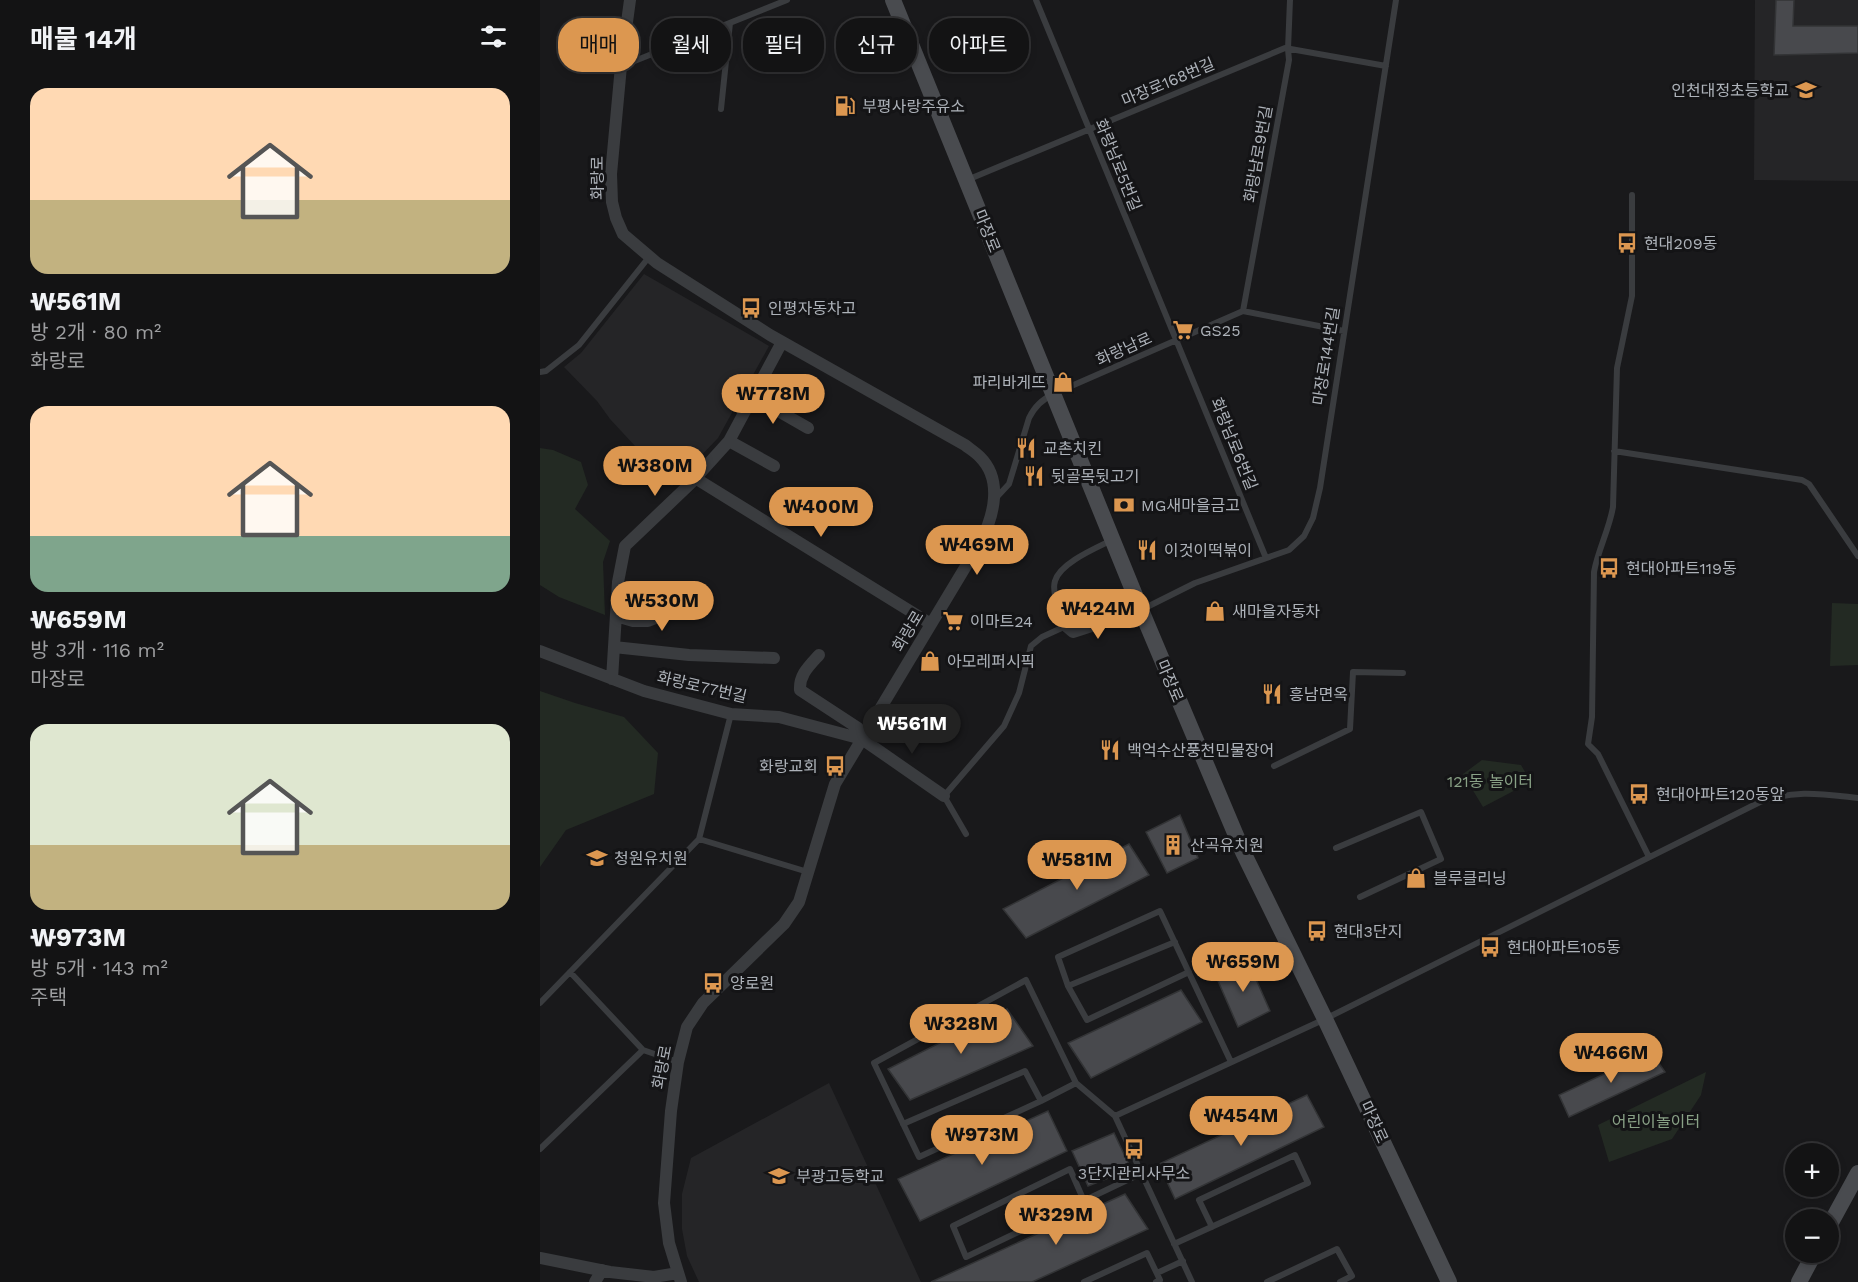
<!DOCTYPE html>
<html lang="ko">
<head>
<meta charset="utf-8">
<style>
  :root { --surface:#131314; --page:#1c1c1d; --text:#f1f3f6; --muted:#9d9ea0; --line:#323234; --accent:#dc9750 }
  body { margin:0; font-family:"Work Sans","Noto Sans KR",sans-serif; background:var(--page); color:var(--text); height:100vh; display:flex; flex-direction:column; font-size:22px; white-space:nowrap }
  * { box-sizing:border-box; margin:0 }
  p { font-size:20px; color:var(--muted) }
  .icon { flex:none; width:33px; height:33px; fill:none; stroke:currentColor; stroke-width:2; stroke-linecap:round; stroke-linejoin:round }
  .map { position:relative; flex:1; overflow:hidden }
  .details { display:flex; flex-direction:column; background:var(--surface); width:540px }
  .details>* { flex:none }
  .banner { position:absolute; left:18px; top:18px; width:570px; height:54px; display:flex; gap:12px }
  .fabs { position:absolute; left:1245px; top:1143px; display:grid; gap:12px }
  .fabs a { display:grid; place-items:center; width:54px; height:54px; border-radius:50%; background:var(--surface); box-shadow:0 3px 9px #0003,0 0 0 2px var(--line); font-size:30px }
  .price { position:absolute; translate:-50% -51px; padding:0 14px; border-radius:21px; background:var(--accent); color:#111; font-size:20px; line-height:39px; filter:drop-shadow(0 2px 3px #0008) }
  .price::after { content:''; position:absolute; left:50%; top:36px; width:18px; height:14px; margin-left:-9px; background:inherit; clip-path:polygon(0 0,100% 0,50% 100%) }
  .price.current { background:#222; color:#fff }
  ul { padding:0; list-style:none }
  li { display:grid; align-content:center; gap:12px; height:318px; padding:0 30px }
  li span { display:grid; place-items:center; height:186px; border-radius:18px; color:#555 }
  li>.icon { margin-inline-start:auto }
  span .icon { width:108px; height:108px; fill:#fffc; stroke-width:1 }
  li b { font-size:26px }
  h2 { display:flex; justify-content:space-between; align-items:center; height:72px; padding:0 30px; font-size:26px }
  .chip { padding:0 21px; border-radius:24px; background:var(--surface); box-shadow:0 3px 9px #0003,0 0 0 2px var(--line); font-size:21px; line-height:54px }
  .chip.current { background:var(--accent); color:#111 }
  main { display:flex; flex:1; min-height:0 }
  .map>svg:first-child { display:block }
  .built { fill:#252527 }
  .green { fill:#232a23 }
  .building { fill:#48494d; stroke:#333436; stroke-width:1.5 }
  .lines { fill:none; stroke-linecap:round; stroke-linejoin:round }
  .service { stroke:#3a3c3f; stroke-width:6 }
  .minor { stroke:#3a3c3f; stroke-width:12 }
  .secondary { stroke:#494b4f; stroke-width:16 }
  .labels { text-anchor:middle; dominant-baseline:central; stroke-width:6; stroke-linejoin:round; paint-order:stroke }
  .street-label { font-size:16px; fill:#adb2b9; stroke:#141416 }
  .poi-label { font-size:16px; fill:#adb2b9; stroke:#141416; text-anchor:start }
  .park-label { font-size:16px; fill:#89a186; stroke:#141416 }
</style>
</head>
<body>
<main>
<section class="details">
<h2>매물 14개<svg class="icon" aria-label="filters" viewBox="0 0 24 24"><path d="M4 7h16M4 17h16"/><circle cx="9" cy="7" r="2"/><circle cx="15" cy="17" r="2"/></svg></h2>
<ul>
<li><span style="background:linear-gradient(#ffd9b3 60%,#c2b280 0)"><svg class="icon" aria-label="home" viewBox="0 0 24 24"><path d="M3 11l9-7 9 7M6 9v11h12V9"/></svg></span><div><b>₩561M</b><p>방 2개 · 80 m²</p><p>화랑로</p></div></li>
<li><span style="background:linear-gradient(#ffd9b3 70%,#7fa58c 0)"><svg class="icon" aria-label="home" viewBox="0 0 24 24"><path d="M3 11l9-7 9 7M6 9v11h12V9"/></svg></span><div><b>₩659M</b><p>방 3개 · 116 m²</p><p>마장로</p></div></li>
<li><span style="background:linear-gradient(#dfe7d0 65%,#c2b280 0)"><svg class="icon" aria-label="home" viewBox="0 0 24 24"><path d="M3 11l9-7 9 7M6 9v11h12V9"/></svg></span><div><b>₩973M</b><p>방 5개 · 143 m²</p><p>주택</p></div></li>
</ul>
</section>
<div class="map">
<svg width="1318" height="1282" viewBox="0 0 1318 1282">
  <rect width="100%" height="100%" fill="#19191b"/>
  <path class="built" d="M 1215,0 L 1318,0 L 1318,181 L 1214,180 Z
    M 104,274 L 229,346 L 178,438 L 132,486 L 70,419 L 57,401 L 24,367 L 41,353 Z
    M 289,1083 L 381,1282 L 159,1282 L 147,1256 L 142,1229 L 142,1194 L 151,1158 Z"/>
  <path class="green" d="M 0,448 L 13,450 L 41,462 L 48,485 L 35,509 L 70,541 L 63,562 L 65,615 L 19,597 L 0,585 Z
    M 1292,603 L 1318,604 L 1318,665 L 1290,666 Z
    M 0,691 L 35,703 L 84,717 L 118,753 L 114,794 L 26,830 L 0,867 Z
    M 942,760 L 981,765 L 991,782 L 943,807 L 923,774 Z
    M 1166,1072 L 1161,1095 L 1132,1139 L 1069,1162 L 1058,1125 Z"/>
  <path class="building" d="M 1236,0 L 1254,0 L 1253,26 L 1318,26 L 1318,53 L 1234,55 Z
    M 640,815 L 658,858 L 627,873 L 606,832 Z
    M 589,844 L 609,875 L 486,938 L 463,909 Z
    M 708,961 L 730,1011 L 698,1027 L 675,974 Z
    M 641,990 L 662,1022 L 551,1078 L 528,1043 Z
    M 467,1009 L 493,1046 L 370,1100 L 348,1069 Z
    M 1111,1052 L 1125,1072 L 1029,1117 L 1019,1095 Z
    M 767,1095 L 784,1127 L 635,1199 L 619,1164 Z
    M 508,1111 L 527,1151 L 380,1221 L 358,1179 Z
    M 574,1133 L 591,1169 L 548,1186 L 532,1151 Z
    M 585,1194 L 608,1229 L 492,1282 L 391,1282 Z"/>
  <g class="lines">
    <path class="service" d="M 496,0 L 726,558
      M 82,66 L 247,0
      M 181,109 L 190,23
      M 427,180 L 745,48 L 846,66
      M 1092,195 L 1092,296 L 1077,368 L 1073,507 C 1069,530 1058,550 1054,572 L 1052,717 L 1048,744 L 1058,754 L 1109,857
      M 703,311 L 749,60 L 748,49 L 750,0
      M 0,372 L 6,371 L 39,345 L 109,257
      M 1074,451 L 1262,480 L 1269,484 L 1318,556
      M 455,499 L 469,484 L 489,418 C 495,406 502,400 513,394 L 703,311 L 804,331
      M 601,610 L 655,583 L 749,550 L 764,536 L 773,518 L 780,488 L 856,0
      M 734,766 L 810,729 L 813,672 L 863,673
      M 426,834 L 404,796 L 464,726 L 479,693 L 491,646 L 502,637 L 526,626 C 522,614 511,594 515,581 C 520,563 556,548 572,540
      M 159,839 L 268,872
      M 796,848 L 881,812 L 901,859 L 820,897
      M 30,972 L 103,1050
      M 649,972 L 547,1020 L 528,986 L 518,957 L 620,911 L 691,1062
      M 528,986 L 635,942
      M 0,1003 L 159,839 L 191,714
      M 501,1101 L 536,1083
      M 363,1124 L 485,1071 L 501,1101 L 379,1157 L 334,1063 L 486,980 L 536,1083 L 575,1116
      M 0,1149 L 103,1050 L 138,1062
      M 544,1201 L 530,1169 L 413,1226 L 426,1257 L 602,1173
      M 634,1244 L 768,1183 L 755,1155 L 659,1200 L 672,1227
      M 617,1273 L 643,1261
      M 544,1282 L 607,1253 L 620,1280 L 616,1282
      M 652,1282 L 575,1116 L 785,1019 L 1220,802 C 1255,789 1282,794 1318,798
      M 727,1282 L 797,1249 L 812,1276 L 800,1282"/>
    <path class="minor" d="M 90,0 L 81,66 L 71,174 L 72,202 L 76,218 L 83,234 L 117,263 L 230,335 L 425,445 C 430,449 435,452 440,457 C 463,480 454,515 441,541 L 295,784 L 259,902 L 244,924 L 163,1003 L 147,1027 L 138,1062 L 131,1111 L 124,1203 L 129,1243 L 141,1282
      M 212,396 L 268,428
      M 189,441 L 234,466
      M 155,478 L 391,624
      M 76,616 L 93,621 L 108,621 L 164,599
      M 526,626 L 533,632 L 601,610
      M 74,647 L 149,655 L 234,658
      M 0,651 L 104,691 L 191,714 L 239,717 L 322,739
      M 279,655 C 269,666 259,675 260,690 L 318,728 L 322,739 L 404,796
      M 72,679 L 78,582 L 85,546 L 151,483 L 189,441 L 242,342
      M 0,1258 L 70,1272 L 114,1277 L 138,1273
      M 55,1282 L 62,1270"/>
    <path class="secondary" d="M 353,0 L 601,610 L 703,852 L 785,1019 L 909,1282
      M 1288,1228 L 1318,1173
      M 1259,1282 L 1275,1252"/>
  </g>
  <defs>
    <g id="school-bare" transform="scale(1.62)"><path d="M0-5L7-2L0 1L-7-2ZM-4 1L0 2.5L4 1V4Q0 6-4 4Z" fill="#dc9750" stroke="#141416" stroke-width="2.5" paint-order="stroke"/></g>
    <g id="fuel-bare" transform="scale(1.62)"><path d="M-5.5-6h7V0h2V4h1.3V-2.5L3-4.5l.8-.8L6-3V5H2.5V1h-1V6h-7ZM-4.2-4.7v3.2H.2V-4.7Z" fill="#dc9750" stroke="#141416" stroke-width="2.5" paint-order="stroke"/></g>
    <g id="bus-bare" transform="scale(1.62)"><path d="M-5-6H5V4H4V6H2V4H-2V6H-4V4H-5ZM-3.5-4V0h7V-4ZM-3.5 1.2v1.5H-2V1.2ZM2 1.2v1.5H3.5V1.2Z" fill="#dc9750" stroke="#141416" stroke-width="2.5" paint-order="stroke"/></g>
    <g id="supermarket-bare" transform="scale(1.62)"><path d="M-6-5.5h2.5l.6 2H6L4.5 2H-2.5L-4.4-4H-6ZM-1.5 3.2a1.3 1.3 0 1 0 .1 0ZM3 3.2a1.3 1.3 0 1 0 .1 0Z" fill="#dc9750" stroke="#141416" stroke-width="2.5" paint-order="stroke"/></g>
    <g id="shop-bare" transform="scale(1.62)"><path d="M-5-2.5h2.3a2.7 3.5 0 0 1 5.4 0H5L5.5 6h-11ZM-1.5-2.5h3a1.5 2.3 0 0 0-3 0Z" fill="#dc9750" stroke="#141416" stroke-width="2.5" paint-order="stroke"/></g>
    <g id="restaurant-bare" transform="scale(1.62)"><path d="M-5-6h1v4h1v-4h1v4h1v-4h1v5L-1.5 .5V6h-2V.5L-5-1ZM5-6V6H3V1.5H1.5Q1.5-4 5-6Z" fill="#dc9750" stroke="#141416" stroke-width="2.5" paint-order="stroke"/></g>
    <g id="bank-bare" transform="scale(1.62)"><path d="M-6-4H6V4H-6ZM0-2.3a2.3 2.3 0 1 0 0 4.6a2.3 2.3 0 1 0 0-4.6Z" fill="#dc9750" stroke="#141416" stroke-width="2.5" paint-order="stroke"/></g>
    <g id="building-bare" transform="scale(1.62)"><path d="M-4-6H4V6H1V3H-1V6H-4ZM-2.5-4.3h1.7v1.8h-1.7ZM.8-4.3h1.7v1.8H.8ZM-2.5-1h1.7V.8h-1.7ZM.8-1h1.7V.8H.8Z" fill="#dc9750" stroke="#141416" stroke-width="2.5" paint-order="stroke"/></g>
  </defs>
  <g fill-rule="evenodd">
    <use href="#school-bare" x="1266" y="90"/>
    <use href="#fuel-bare" x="305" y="106"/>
    <use href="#bus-bare" x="1087" y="243"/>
    <use href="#bus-bare" x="211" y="308"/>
    <use href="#supermarket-bare" x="643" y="330"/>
    <use href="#shop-bare" x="523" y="382"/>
    <use href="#restaurant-bare" x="486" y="448"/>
    <use href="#restaurant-bare" x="494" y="476"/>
    <use href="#bank-bare" x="584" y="505"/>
    <use href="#restaurant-bare" x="607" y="550"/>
    <use href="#bus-bare" x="1069" y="568"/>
    <use href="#shop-bare" x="675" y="611"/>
    <use href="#supermarket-bare" x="413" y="621"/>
    <use href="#shop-bare" x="390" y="661"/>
    <use href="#restaurant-bare" x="732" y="694"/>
    <use href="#restaurant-bare" x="570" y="750"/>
    <use href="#bus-bare" x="295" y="766"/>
    <use href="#bus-bare" x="1099" y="794"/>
    <use href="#building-bare" x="633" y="845"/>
    <use href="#school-bare" x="57" y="858"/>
    <use href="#shop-bare" x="876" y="878"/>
    <use href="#bus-bare" x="777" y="931"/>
    <use href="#bus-bare" x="950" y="947"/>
    <use href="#bus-bare" x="173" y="983"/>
    <use href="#bus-bare" x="594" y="1149"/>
    <use href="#school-bare" x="239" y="1176"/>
  </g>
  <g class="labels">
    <g class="street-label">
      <text transform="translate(628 82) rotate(-23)">마장로168번길</text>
      <text transform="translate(718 154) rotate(-80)">화랑남로9번길</text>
      <text transform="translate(578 165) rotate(68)">화랑남로5번길</text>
      <text transform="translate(57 178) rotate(-90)">화랑로</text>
      <text transform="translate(447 231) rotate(68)">마장로</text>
      <text transform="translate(584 349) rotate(-24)">화랑남로</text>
      <text transform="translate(786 356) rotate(-81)">마장로144번길</text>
      <text transform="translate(694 444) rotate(68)">화랑남로6번길</text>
      <text transform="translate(368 631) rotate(-59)">화랑로</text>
      <text transform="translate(630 681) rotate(67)">마장로</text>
      <text transform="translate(162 687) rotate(13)">화랑로77번길</text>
      <text transform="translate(122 1067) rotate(-79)">화랑로</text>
      <text transform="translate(834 1122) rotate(65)">마장로</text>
    </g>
    <g class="poi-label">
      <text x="1249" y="90" text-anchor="end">인천대정초등학교</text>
      <text x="322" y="106">부평사랑주유소</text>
      <text x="1104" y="243">현대209동</text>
      <text x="228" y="308">인평자동차고</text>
      <text x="660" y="330">GS25</text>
      <text x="506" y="382" text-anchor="end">파리바게뜨</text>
      <text x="503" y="448">교촌치킨</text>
      <text x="511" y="476">뒷골목뒷고기</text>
      <text x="601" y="505">MG새마을금고</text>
      <text x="624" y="550">이것이떡볶이</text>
      <text x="1086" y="568">현대아파트119동</text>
      <text x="692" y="611">새마을자동차</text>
      <text x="430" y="621">이마트24</text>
      <text x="407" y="661">아모레퍼시픽</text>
      <text x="749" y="694">흥남면옥</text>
      <text x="587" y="750">백억수산풍천민물장어</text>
      <text x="278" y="766" text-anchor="end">화랑교회</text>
      <text x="1116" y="794">현대아파트120동앞</text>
      <text x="650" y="845">산곡유치원</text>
      <text x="74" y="858">청원유치원</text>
      <text x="893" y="878">블루클리닝</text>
      <text x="794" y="931">현대3단지</text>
      <text x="967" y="947">현대아파트105동</text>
      <text x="190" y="983">양로원</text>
      <text x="594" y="1173" text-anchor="middle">3단지관리사무소</text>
      <text x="256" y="1176">부광고등학교</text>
    </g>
    <g class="park-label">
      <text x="950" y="781">121동 놀이터</text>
      <text x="1116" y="1121">어린이놀이터</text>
    </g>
  </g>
</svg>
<div class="fabs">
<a>+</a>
<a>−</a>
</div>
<b class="price" style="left:233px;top:425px">₩778M</b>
<b class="price" style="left:115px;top:497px">₩380M</b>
<b class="price" style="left:281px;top:538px">₩400M</b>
<b class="price" style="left:437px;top:576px">₩469M</b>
<b class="price" style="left:122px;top:632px">₩530M</b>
<b class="price" style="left:558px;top:640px">₩424M</b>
<b class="price current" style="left:372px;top:755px">₩561M</b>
<b class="price" style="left:537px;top:891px">₩581M</b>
<b class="price" style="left:703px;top:993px">₩659M</b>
<b class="price" style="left:421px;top:1055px">₩328M</b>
<b class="price" style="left:1071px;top:1084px">₩466M</b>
<b class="price" style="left:701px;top:1147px">₩454M</b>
<b class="price" style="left:442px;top:1166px">₩973M</b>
<b class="price" style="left:516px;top:1246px">₩329M</b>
<div class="banner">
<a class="chip current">매매</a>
<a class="chip">월세</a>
<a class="chip">필터</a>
<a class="chip">신규</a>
<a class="chip">아파트</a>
</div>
</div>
</main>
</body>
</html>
